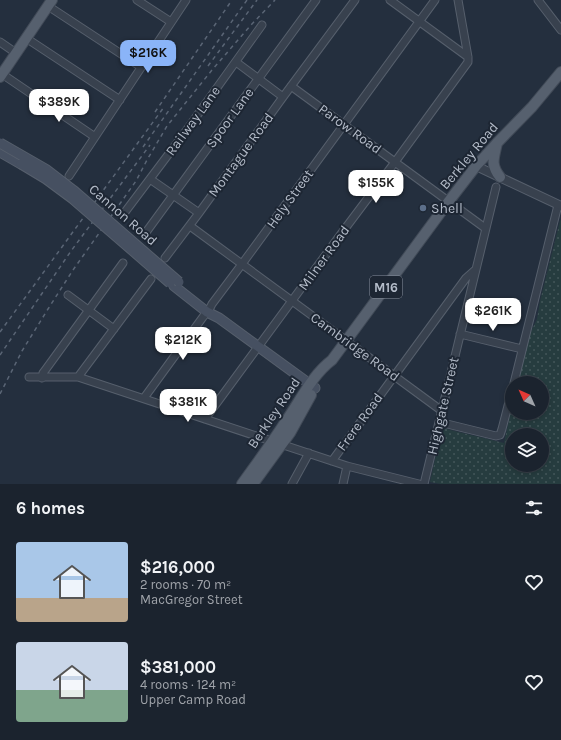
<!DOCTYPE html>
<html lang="en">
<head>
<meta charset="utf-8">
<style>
  :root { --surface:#1b232e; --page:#282f3a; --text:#f1f3f6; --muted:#a0a4aa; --line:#39404a; --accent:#8ab4f8 }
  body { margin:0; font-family:Karla,sans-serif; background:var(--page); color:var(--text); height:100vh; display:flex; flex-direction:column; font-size:15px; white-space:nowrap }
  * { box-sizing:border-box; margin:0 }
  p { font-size:13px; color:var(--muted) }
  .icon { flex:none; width:22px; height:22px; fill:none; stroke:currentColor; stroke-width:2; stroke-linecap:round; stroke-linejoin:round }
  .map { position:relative; height:484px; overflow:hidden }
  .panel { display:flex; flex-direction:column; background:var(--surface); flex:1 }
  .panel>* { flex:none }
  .needle { width:26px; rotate:315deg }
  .buttons { position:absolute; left:505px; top:376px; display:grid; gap:8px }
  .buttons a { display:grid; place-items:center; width:44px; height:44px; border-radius:50%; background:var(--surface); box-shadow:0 2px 6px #0003,0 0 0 1px var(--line); font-size:20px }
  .price { position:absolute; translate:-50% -34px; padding:0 9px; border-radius:8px; background:#fff; color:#222; font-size:13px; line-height:26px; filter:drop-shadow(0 1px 2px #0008) }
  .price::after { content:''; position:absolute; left:50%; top:24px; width:12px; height:9px; margin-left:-6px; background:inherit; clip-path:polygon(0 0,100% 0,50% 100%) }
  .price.on { background:var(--accent); color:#111 }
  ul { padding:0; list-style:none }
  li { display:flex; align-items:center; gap:12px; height:100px; padding:0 16px }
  li span { display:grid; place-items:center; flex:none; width:112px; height:80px; border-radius:4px; color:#555 }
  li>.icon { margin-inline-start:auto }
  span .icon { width:48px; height:48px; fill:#fffc; stroke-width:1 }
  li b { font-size:17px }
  h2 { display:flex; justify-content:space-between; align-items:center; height:48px; padding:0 16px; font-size:17px }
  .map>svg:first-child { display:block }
  .grass { fill:url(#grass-dots); fill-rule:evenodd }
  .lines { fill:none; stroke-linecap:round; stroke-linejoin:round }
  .minor-casing { stroke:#565f6c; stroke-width:9 }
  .tertiary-casing { stroke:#565f6c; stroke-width:10 }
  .secondary-casing { stroke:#565f6c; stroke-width:11 }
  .primary-casing { stroke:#414a57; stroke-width:12 }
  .minor { stroke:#38414e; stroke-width:7 }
  .tertiary { stroke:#38414e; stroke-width:8 }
  .secondary { stroke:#465061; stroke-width:9 }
  .primary { stroke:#56606e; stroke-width:10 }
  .rail { stroke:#5a6575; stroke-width:1.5; stroke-dasharray:4 4; stroke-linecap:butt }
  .secondary-bridge-casing { stroke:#565f6c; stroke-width:11; stroke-linecap:butt }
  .secondary-bridge { stroke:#465061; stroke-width:9 }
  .service-dot { fill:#5c6f8a; stroke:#1d2633; stroke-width:1.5 }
  .labels { text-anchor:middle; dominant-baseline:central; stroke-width:4; stroke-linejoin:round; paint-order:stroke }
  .shield { fill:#1d2633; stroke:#878f9c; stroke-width:1 }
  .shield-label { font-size:13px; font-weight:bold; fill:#b4bcc9 }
  .street-label { font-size:14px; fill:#b4bcc9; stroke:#1d2633 }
  .poi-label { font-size:14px; fill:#b4bcc9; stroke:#1d2633; text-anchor:start }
</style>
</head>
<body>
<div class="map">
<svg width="561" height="484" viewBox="0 0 561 484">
  <defs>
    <pattern id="grass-dots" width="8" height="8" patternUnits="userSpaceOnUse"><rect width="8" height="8" fill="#263c3f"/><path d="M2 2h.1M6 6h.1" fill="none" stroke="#435659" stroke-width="1.8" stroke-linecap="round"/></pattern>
  </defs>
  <rect width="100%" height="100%" fill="#242f3e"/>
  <path class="grass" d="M 561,220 L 561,484 L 441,484 L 430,482 L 442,428 L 504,443 L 512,406 L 512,413 L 542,413 L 542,383 L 517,383 L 526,342 L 537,319 L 540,301 L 560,221 ZM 512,435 L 542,435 L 542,465 L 512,465 Z"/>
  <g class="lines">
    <g class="minor-casing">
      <path id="minor" d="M 137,0 L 171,22
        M 390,0 L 468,57
        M 538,0 L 561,30
        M 48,6 L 141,67
        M 26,38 L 120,100
        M 0,42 L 16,53
        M 236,62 L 283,97
        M 2,74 L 95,137
        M 291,86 L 485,228
        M 69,176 L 186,0
        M 150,179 L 199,213
        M 122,216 L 183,135 L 262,25
        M 190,226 L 442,411
        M 144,235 L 316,0
        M 165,258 L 199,213 L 283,97 L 355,0
        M 68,295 L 114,329
        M 460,334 L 522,349
        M 29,377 L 78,377 L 347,466 L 419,484
        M 78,377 L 151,279
        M 42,378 L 43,373 L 46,369 L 123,263
        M 514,383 L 558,205
        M 144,398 L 203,317 L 210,308 L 212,304 L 242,264 L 435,0
        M 205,419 L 341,234 L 395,162 L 468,62 L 468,57 L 458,0
        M 439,422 L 496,436 L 500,435 L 502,429 L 512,390
        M 332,461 L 466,278 L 475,270
        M 292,484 L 309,453
        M 343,484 L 347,466
        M 424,484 L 496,187"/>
    </g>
    <g class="tertiary-casing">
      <path id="tertiary" d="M 476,166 L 561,206"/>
    </g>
    <g class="secondary-casing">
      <path id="secondary" d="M 0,152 L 21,164
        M 174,286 L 207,312 L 219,318 L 315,388"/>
    </g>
    <g class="primary-casing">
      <path id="primary" d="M 0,77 L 52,0
        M 497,143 C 494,158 490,164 500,177
        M 242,484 C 257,463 272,443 286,421 C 300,401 312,375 332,360 L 449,201 L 476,166 L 497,143 L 532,107 L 561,72
        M 253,484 L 290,433 L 311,395"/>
    </g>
    <use href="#minor" class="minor"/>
    <use href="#tertiary" class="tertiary"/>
    <use href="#secondary" class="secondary"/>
    <use href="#primary" class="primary"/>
    <path class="rail" d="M 208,66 L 257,0
      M 155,112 L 232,0
      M 143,147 L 247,0
      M 0,332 L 164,107
      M 0,355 L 71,251 L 150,145
      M 0,394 L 22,351 L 48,309 L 73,270 L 136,181 L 147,160 L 167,126 L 212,70 L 251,25 L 275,0"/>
    <g class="secondary-bridge-casing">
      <path id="secondary-bridge" d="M 0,143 L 47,170 L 73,190 L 179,282
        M 21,164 L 46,179 L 73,199 L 170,283"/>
    </g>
    <use href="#secondary-bridge" class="secondary-bridge"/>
  </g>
  <circle class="service-dot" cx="423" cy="208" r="4"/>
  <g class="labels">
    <rect class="shield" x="370" y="276" width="32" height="22" rx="3"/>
    <g class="shield-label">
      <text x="386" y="287">M16</text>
    </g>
    <g class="street-label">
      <text transform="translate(230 118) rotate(-54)">Spoor Lane</text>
      <text transform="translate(193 121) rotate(-54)">Railway Lane</text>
      <text transform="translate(350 129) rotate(36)">Parow Road</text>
      <text transform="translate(241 155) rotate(-54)">Montague Road</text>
      <text transform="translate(469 156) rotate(-50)">Berkley Road</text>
      <text transform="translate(290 199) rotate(-54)">Hely Street</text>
      <text transform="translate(123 215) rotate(41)">Cannon Road</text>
      <text transform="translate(324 258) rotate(-54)">Milner Road</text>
      <text transform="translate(355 347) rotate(36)">Cambridge Road</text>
      <text transform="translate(443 406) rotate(-77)">Highgate Street</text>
      <text transform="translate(274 413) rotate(-56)">Berkley Road</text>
      <text transform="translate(360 422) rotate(-54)">Frere Road</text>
    </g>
    <g class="poi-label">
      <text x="431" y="208">Shell</text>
    </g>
  </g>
</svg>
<div class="buttons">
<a><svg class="needle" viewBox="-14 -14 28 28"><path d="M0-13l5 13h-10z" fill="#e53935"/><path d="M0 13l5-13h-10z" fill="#a0a4aa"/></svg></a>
<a><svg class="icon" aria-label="layers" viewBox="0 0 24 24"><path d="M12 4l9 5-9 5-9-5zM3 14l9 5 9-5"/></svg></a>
</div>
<b class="price on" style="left:148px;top:74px">$216K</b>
<b class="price" style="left:59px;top:123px">$389K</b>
<b class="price" style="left:376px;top:204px">$155K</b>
<b class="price" style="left:493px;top:332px">$261K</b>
<b class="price" style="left:183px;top:361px">$212K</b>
<b class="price" style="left:188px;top:423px">$381K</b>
</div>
<section class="panel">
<h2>6 homes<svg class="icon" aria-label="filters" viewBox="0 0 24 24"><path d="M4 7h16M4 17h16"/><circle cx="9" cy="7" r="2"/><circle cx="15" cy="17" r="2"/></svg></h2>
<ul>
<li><span style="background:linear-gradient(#a9c7e8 70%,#b9a48a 0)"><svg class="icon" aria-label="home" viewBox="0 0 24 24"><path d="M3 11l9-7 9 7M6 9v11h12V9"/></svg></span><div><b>$216,000</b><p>2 rooms · 70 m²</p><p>MacGregor Street</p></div><svg class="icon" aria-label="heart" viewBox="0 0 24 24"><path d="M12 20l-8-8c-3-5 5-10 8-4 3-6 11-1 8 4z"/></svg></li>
<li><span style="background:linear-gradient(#c9d6e8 60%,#7fa58c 0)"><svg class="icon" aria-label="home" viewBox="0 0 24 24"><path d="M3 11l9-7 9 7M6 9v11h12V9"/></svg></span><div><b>$381,000</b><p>4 rooms · 124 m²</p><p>Upper Camp Road</p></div><svg class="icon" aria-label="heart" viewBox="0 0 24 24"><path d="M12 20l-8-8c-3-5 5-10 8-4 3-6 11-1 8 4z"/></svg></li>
</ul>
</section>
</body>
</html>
